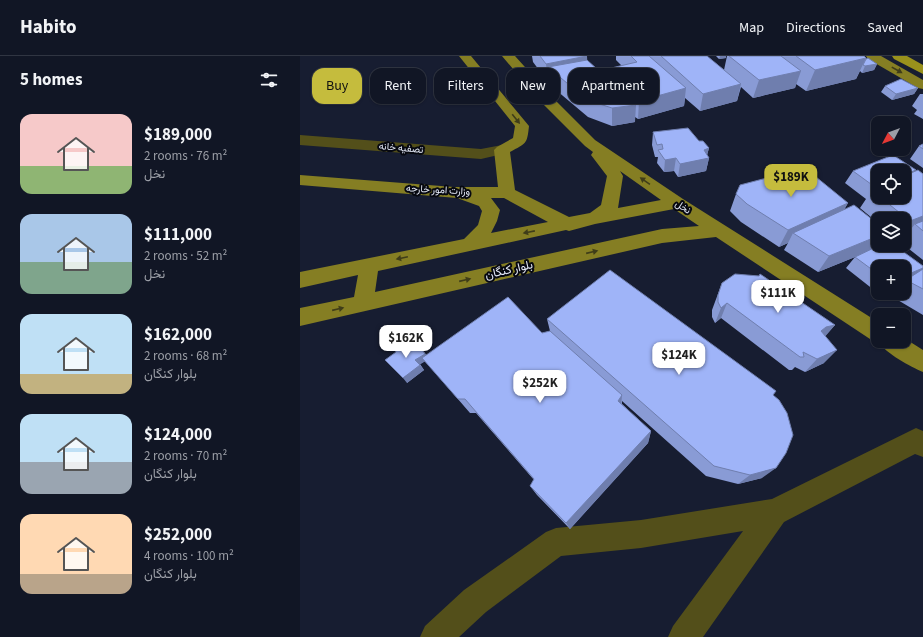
<!DOCTYPE html>
<html lang="en">
<head>
<meta charset="utf-8">
<style>
  :root { --surface:#111625; --page:#1a1f2d; --text:#f1f3f6; --muted:#9c9fa7; --line:#303542; --accent:#c5bc3d }
  body { margin:0; font-family:"Source Sans 3",Vazirmatn,sans-serif; background:var(--page); color:var(--text); height:100vh; display:flex; flex-direction:column; font-size:15px; white-space:nowrap }
  * { box-sizing:border-box; margin:0 }
  p { font-size:13px; color:var(--muted) }
  .icon { flex:none; width:22px; height:22px; fill:none; stroke:currentColor; stroke-width:2; stroke-linecap:round; stroke-linejoin:round }
  .map { position:relative; flex:1; overflow:hidden }
  .side { display:flex; flex-direction:column; background:var(--surface); width:300px }
  .side>* { flex:none }
  .hud { position:absolute; left:12px; top:12px; width:380px; height:36px; display:flex; gap:8px }
  .needle { width:26px; rotate:229deg }
  .controls { position:absolute; left:571px; top:60px; display:grid; gap:8px }
  .controls a { display:grid; place-items:center; width:40px; height:40px; border-radius:8px; background:var(--surface); box-shadow:0 1px 3px #0004,0 0 0 1px var(--line); font-size:20px }
  .price { position:absolute; translate:-50% -34px; padding:0 9px; border-radius:8px; background:#fff; color:#222; font-size:13px; line-height:26px; filter:drop-shadow(0 1px 2px #0008) }
  .price::after { content:''; position:absolute; left:50%; top:24px; width:12px; height:9px; margin-left:-6px; background:inherit; clip-path:polygon(0 0,100% 0,50% 100%) }
  .price.current { background:var(--accent); color:#111 }
  ul { padding:0; list-style:none }
  li { display:flex; align-items:center; gap:12px; height:100px; padding:0 20px }
  li span { display:grid; place-items:center; flex:none; width:112px; height:80px; border-radius:12px; color:#555 }
  li>.icon { margin-inline-start:auto }
  span .icon { width:48px; height:48px; fill:#fffc; stroke-width:1 }
  li b { font-size:17px }
  h2 { display:flex; justify-content:space-between; align-items:center; height:48px; padding:0 20px; font-size:17px }
  .tag { padding:0 14px; border-radius:12px; background:var(--surface); box-shadow:0 1px 3px #0004,0 0 0 1px var(--line); font-size:14px; line-height:36px }
  .tag.current { background:var(--accent); color:#111 }
  header { display:flex; align-items:center; gap:24px; box-sizing:border-box; height:56px; padding:0 20px; background:var(--surface); border-bottom:1px solid var(--line) }
  header strong { font-size:19px }
  nav { display:flex; gap:22px; margin-inline-start:auto; font-size:14px }
  main { display:flex; flex:1; min-height:0 }
  .map>svg:first-child { display:block }
  .lines { fill:none; stroke-linecap:round; stroke-linejoin:round }
  .minor { fill:#534f1a; fill-rule:evenodd }
  .major { fill:#857e23; fill-rule:evenodd }
  .highway { fill:#99911c; fill-rule:evenodd }
  .wall { fill:#899bd5; fill-rule:evenodd }
  .shaded-wall { fill:#6f7eae }
  .building { fill:#9fb4f8; stroke:#6f7eae }
  .oneway { fill:#3f3d19 }
  .labels { text-anchor:middle; dominant-baseline:central; stroke-width:4; stroke-linejoin:round; paint-order:stroke }
  .far-street-label { font-size:10px; fill:#e5eaf8; stroke:#060810 }
  .street-label { font-size:12px; fill:#e5eaf8; stroke:#060810 }
</style>
</head>
<body>
<header>
<strong>Habito</strong>
<nav><a>Map</a><a>Directions</a><a>Saved</a></nav>
</header>
<main>
<section class="side">
<h2>5 homes<svg class="icon" aria-label="filters" viewBox="0 0 24 24"><path d="M4 7h16M4 17h16"/><circle cx="9" cy="7" r="2"/><circle cx="15" cy="17" r="2"/></svg></h2>
<ul>
<li><span style="background:linear-gradient(#f6c9c9 65%,#8fb573 0)"><svg class="icon" aria-label="home" viewBox="0 0 24 24"><path d="M3 11l9-7 9 7M6 9v11h12V9"/></svg></span><div><b>$189,000</b><p>2 rooms · 76 m²</p><p>نخل</p></div></li>
<li><span style="background:linear-gradient(#a9c7e8 60%,#7fa58c 0)"><svg class="icon" aria-label="home" viewBox="0 0 24 24"><path d="M3 11l9-7 9 7M6 9v11h12V9"/></svg></span><div><b>$111,000</b><p>2 rooms · 52 m²</p><p>نخل</p></div></li>
<li><span style="background:linear-gradient(#bfe0f5 75%,#c2b280 0)"><svg class="icon" aria-label="home" viewBox="0 0 24 24"><path d="M3 11l9-7 9 7M6 9v11h12V9"/></svg></span><div><b>$162,000</b><p>2 rooms · 68 m²</p><p>بلوار کنگان</p></div></li>
<li><span style="background:linear-gradient(#bfe0f5 60%,#9aa5b1 0)"><svg class="icon" aria-label="home" viewBox="0 0 24 24"><path d="M3 11l9-7 9 7M6 9v11h12V9"/></svg></span><div><b>$124,000</b><p>2 rooms · 70 m²</p><p>بلوار کنگان</p></div></li>
<li><span style="background:linear-gradient(#ffd9b3 75%,#b9a48a 0)"><svg class="icon" aria-label="home" viewBox="0 0 24 24"><path d="M3 11l9-7 9 7M6 9v11h12V9"/></svg></span><div><b>$252,000</b><p>4 rooms · 100 m²</p><p>بلوار کنگان</p></div></li>
</ul>
</section>
<div class="map">
<svg width="623" height="581" viewBox="0 0 623 581">
  <rect width="100%" height="100%" fill="#171d31"/>
  <g class="lines">
    <path class="minor" d="M 0,79 L 181,93 L 202,89 L 207,91 L 210,94 L 207,97 L 181,103 L 0,89 Z
      M 616,372 L 623,375 L 623,401 L 615,398 L 484,466 L 403,581 L 368,581 L 373,570 L 443,475 L 341,492 L 261,500 L 186,556 L 159,581 L 120,581 L 125,570 L 164,534 L 246,476 L 256,472 L 341,464 L 472,443 Z"/>
    <path class="major" d="M 159,0 L 171,0 L 229,70 C 227,89 226,87 210,96 L 215,134 L 269,161 L 290,157 L 301,149 L 307,120 L 291,99 L 293,96 L 285,90 L 242,47 L 202,0 L 215,0 L 252,41 L 295,84 L 383,143 L 578,266 L 578,285 L 604,285 L 604,282 L 623,294 L 623,316 C 611,311 585,297 579,286 L 570,283 L 416,181 L 362,187 L 0,270 L 0,252 L 54,241 L 58,219 L 0,232 L 0,216 L 164,183 L 178,169 L 182,155 L 179,150 L 157,142 L 0,129 L 0,119 L 154,131 L 198,131 L 194,94 L 197,91 L 213,82 L 215,70 ZM 320,115 L 361,144 L 318,152 L 323,120 ZM 191,142 L 204,142 L 248,166 L 191,177 L 197,165 L 200,154 ZM 374,153 L 399,170 L 362,173 L 75,236 L 78,215 L 266,174 L 269,175 L 295,168 Z
      M 566,0 L 581,0 L 623,24 L 623,33 L 618,32 L 568,3 Z"/>
    <path class="highway" d="M 592,0 L 607,0 L 623,9 L 623,18 L 594,3 Z"/>
  </g>
  <path class="wall" d="M 232,0 L 286,0 L 287,4 L 307,22 L 307,13 L 322,10 L 316,4 L 316,0 L 407,0 L 424,14 L 427,0 L 564,0 L 566,2 L 566,3 L 577,8 L 574,14 L 562,17 L 560,15 L 556,23 L 506,35 L 496,28 L 495,32 L 453,42 L 441,31 L 437,45 L 400,55 L 385,42 L 384,50 L 338,63 L 335,61 L 335,66 L 312,70 L 288,61 L 250,29 L 250,26 L 248,26 L 233,6 Z
    M 416,0 L 426,0 L 426,2 L 419,3 Z
    M 585,30 L 618,32 L 614,38 L 592,44 L 581,36 Z
    M 620,38 L 623,38 L 623,63 L 614,58 L 617,54 L 612,50 Z
    M 353,76 L 399,85 L 409,92 L 407,99 L 409,102 L 406,115 L 378,121 L 374,115 L 364,116 L 357,107 L 358,101 L 355,101 L 352,89 Z
    M 623,88 L 623,112 L 610,103 L 619,90 Z
    M 553,115 L 615,115 L 623,118 L 623,204 L 604,189 L 604,181 L 607,178 L 604,179 L 604,163 L 578,163 L 578,167 L 560,152 L 566,143 L 545,127 ZM 578,115 L 604,141 L 578,141 Z
    M 436,138 L 548,147 L 544,154 L 578,168 L 578,189 L 576,191 L 623,210 L 623,212 L 620,215 L 623,213 L 623,259 L 591,240 L 593,237 L 604,237 L 604,211 L 578,211 L 578,237 L 582,237 L 579,238 L 546,212 L 555,201 L 518,216 L 484,194 L 488,187 L 479,191 L 441,166 L 430,155 Z
    M 422,227 L 535,269 L 525,280 L 524,307 L 505,316 L 495,311 L 492,314 L 489,314 L 421,262 L 415,267 L 412,261 L 412,254 Z
    M 247,263 L 473,339 L 462,422 L 438,428 L 406,420 L 322,345 L 322,348 L 351,375 L 348,387 L 270,473 L 237,439 L 230,430 L 234,424 L 176,357 L 170,357 L 125,305 L 120,308 L 124,314 L 107,327 L 106,291 L 119,288 L 126,299 L 242,277 L 250,275 Z"/>
  <path class="shaded-wall" d="M 287,0 L 288,18 L 248,11 L 250,26 L 248,26 L 246,8 Z
    M 420,0 L 426,0 L 426,2 L 419,3 Z
    M 566,2 L 556,23 L 506,35 L 515,14 Z
    M 577,8 L 574,14 L 562,17 L 565,10 Z
    M 501,15 L 495,32 L 453,42 L 459,24 Z
    M 441,28 L 437,45 L 400,55 L 403,38 Z
    M 386,32 L 384,50 L 338,63 L 339,45 Z
    M 618,32 L 614,38 L 592,44 L 596,38 Z
    M 336,49 L 335,66 L 312,70 L 312,52 Z
    M 409,92 L 406,103 L 409,102 L 406,115 L 378,121 L 380,108 L 404,94 Z
    M 376,102 L 374,115 L 364,116 L 365,104 Z
    M 548,147 L 537,164 L 493,177 L 488,187 L 479,191 L 488,174 Z
    M 623,160 L 623,172 L 615,168 L 607,178 L 604,179 L 604,172 L 610,165 Z
    M 578,180 L 578,189 L 575,193 L 518,216 L 529,200 Z
    M 623,212 L 613,223 L 606,224 L 604,226 L 604,220 Z
    M 427,247 L 421,262 L 415,267 L 421,252 Z
    M 535,269 L 523,283 L 521,275 L 526,271 Z
    M 115,283 L 129,303 L 119,309 L 115,304 Z
    M 537,294 L 524,307 L 505,316 L 517,303 Z
    M 120,309 L 124,314 L 107,327 L 103,322 Z
    M 322,339 L 321,353 L 318,345 Z
    M 351,375 L 348,387 L 270,473 L 266,467 Z
    M 476,412 L 462,422 L 438,428 L 450,419 Z"/>
  <path class="building" d="M 240,0 L 287,0 L 246,8 Z
    M 331,0 L 349,0 L 386,32 L 339,45 L 307,13 L 337,6 Z
    M 361,0 L 407,0 L 441,28 L 403,38 Z
    M 429,0 L 481,0 L 501,15 L 459,24 Z
    M 496,0 L 564,0 L 566,2 L 515,14 Z
    M 568,2 L 577,8 L 565,10 L 563,9 L 566,3 Z
    M 287,4 L 336,49 L 312,52 L 287,44 L 248,11 Z
    M 601,23 L 618,32 L 596,38 L 585,30 Z
    M 388,72 L 399,85 L 403,85 L 409,92 L 404,94 L 409,102 L 380,108 L 376,102 L 365,104 L 358,94 L 363,93 L 362,88 L 357,89 L 353,76 Z
    M 623,88 L 623,93 L 619,90 Z
    M 593,99 L 616,114 L 604,119 L 604,115 L 578,115 L 578,130 L 575,131 L 553,115 Z
    M 505,112 L 548,147 L 488,174 L 447,148 L 436,138 L 440,129 Z
    M 618,114 L 623,118 L 623,160 L 610,165 L 580,141 L 604,141 L 604,120 Z
    M 578,131 L 578,139 L 571,134 Z
    M 554,149 L 578,168 L 578,180 L 529,200 L 493,177 Z
    M 623,165 L 623,175 L 615,168 Z
    M 580,189 L 594,189 L 623,210 L 623,212 L 604,220 L 604,211 L 578,211 L 578,218 L 555,201 Z
    M 623,213 L 623,233 L 606,224 Z
    M 310,214 L 476,335 L 473,339 L 479,344 L 487,357 L 493,379 L 486,397 L 476,412 L 450,419 L 414,410 L 247,263 Z
    M 435,218 L 459,220 L 460,218 L 535,269 L 526,271 L 521,275 L 537,294 L 517,303 L 503,296 L 504,301 L 500,301 L 427,247 L 421,252 L 418,246 L 418,239 L 422,227 Z
    M 208,241 L 242,277 L 250,275 L 322,339 L 318,345 L 351,375 L 266,467 L 230,430 L 234,423 L 165,343 L 158,343 L 122,302 Z
    M 115,283 L 125,298 L 115,304 L 120,309 L 103,322 L 85,304 L 96,296 L 95,294 L 103,290 L 106,291 Z"/>
  <defs><path id="oneway-solid" d="M-6-.8H1V-3.2L6.5 0L1 3.2V.8H-6Z"/></defs>
  <g class="oneway">
    <use href="#oneway-solid" transform="translate(597 14) rotate(29)"/>
    <use href="#oneway-solid" transform="translate(216 63) rotate(51)"/>
    <use href="#oneway-solid" transform="translate(345 125) rotate(-145)"/>
    <use href="#oneway-solid" transform="translate(229 176) rotate(169)"/>
    <use href="#oneway-solid" transform="translate(292 196) rotate(-13)"/>
    <use href="#oneway-solid" transform="translate(102 202) rotate(168)"/>
    <use href="#oneway-solid" transform="translate(165 224) rotate(-13)"/>
    <use href="#oneway-solid" transform="translate(38 253) rotate(-13)"/>
  </g>
  <g class="labels">
    <g class="far-street-label">
      <text transform="translate(101 92) rotate(5)">تصفیه خانه</text>
      <text transform="translate(138 134) rotate(3)">وزارت امور خارجه</text>
      <text transform="translate(383 151) rotate(33)">نخل</text>
    </g>
    <g class="street-label">
      <text transform="translate(209 214) rotate(-13)">بلوار کنگان</text>
    </g>
  </g>
</svg>
<div class="controls">
<a><svg class="needle" viewBox="-14 -14 28 28"><path d="M0-13l5 13h-10z" fill="#e53935"/><path d="M0 13l5-13h-10z" fill="#9c9fa7"/></svg></a>
<a><svg class="icon" aria-label="locate" viewBox="0 0 24 24"><circle cx="12" cy="12" r="6"/><path d="M12 2v4M12 18v4M2 12h4M18 12h4"/></svg></a>
<a><svg class="icon" aria-label="layers" viewBox="0 0 24 24"><path d="M12 4l9 5-9 5-9-5zM3 14l9 5 9-5"/></svg></a>
<a>+</a>
<a>−</a>
</div>
<b class="price current" style="left:491px;top:142px">$189K</b>
<b class="price" style="left:478px;top:258px">$111K</b>
<b class="price" style="left:106px;top:303px">$162K</b>
<b class="price" style="left:379px;top:320px">$124K</b>
<b class="price" style="left:240px;top:348px">$252K</b>
<div class="hud">
<a class="tag current">Buy</a>
<a class="tag">Rent</a>
<a class="tag">Filters</a>
<a class="tag">New</a>
<a class="tag">Apartment</a>
</div>
</div>
</main>
</body>
</html>
